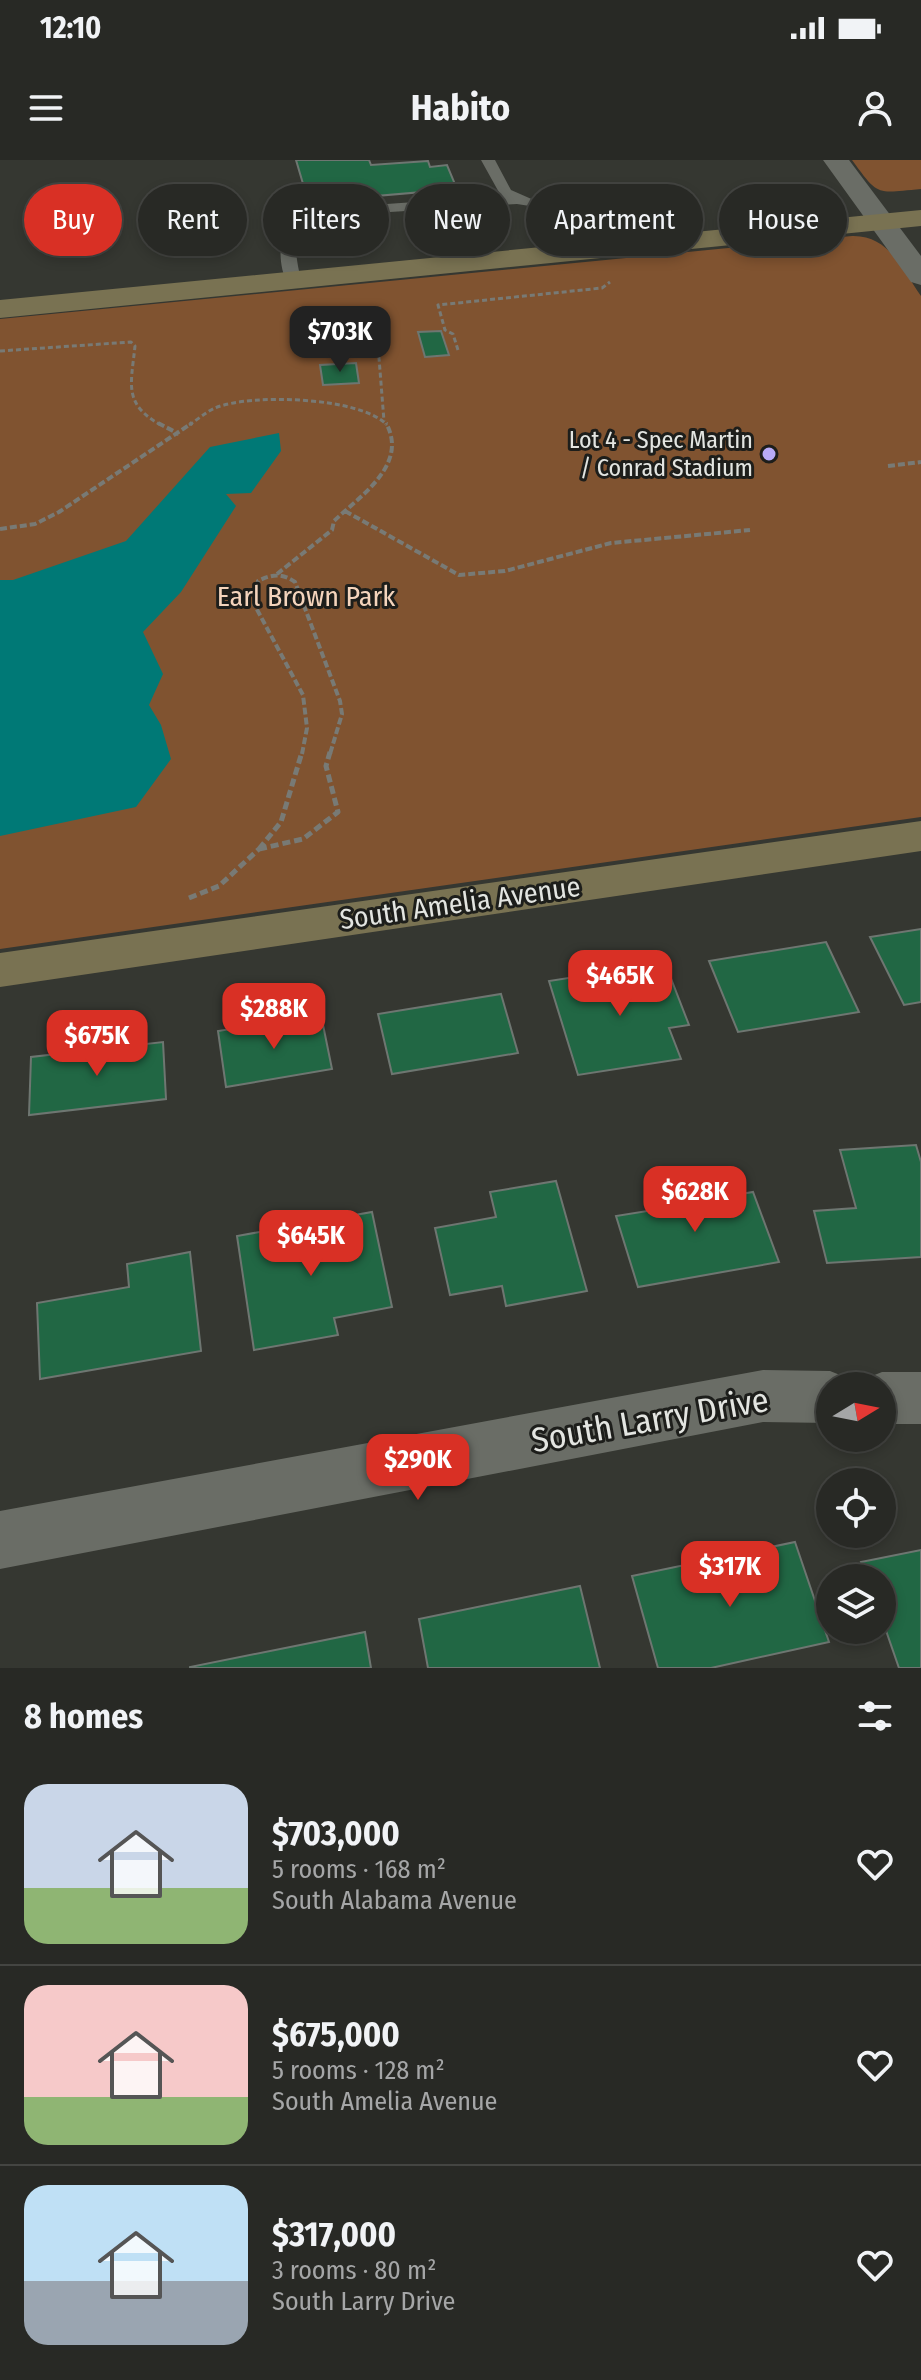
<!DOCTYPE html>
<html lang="en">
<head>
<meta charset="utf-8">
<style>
  :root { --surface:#282925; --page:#30312d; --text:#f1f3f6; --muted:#a5a6a7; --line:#444542; --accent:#d93025 }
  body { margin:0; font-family:"Fira Sans Condensed",sans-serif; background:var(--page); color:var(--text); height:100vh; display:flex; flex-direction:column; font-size:30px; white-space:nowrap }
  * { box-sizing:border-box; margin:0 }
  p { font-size:26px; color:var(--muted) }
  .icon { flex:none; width:44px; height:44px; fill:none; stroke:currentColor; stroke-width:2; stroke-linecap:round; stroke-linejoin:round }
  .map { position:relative; height:1508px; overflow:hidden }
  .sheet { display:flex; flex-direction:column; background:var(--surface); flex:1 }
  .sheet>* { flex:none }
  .guide { position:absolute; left:24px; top:24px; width:874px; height:72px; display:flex; gap:16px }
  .needle { width:52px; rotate:80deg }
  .tools { position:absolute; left:816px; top:1212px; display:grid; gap:16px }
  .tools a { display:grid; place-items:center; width:80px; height:80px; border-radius:50%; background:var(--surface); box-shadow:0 4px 12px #0003,0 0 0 2px var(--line); font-size:40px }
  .price { position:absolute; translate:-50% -68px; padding:0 18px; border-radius:16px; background:var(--accent); color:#fff; font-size:26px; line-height:52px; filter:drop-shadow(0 2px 4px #0008) }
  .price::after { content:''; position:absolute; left:50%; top:48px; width:24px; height:18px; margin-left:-12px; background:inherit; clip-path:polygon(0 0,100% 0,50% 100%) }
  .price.selected { background:#222; color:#fff }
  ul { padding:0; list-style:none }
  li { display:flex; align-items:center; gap:24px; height:200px; padding:0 24px }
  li+li { border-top:2px solid var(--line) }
  li span { display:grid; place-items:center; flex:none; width:224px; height:160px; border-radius:24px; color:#555 }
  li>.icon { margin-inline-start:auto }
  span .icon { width:96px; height:96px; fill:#fffc; stroke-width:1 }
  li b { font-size:34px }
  h2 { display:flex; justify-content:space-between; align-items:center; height:96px; padding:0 24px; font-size:34px }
  .chip { padding:0 28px; border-radius:36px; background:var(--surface); box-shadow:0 4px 12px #0003,0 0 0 2px var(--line); font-size:28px; line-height:72px }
  .chip.selected { background:var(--accent); color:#fff }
  .status { display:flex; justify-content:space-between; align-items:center; height:56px; padding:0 40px; background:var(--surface); direction:ltr }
  .status svg { height:22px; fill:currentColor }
  header { display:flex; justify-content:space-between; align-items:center; height:104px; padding:0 24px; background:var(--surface); font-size:36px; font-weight:700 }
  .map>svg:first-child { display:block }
  .green { fill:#805330 }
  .water { fill:#007976 }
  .building { fill:#216744; stroke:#6e7671; stroke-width:2 }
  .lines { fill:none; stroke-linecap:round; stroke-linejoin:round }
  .path-far2 { stroke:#787a75; stroke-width:3; stroke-dasharray:5 3; stroke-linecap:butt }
  .path-far1 { stroke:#787a75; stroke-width:4; stroke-dasharray:7 3; stroke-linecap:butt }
  .path { stroke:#787a75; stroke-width:5; stroke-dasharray:8 4; stroke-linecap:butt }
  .lane { fill:#6a6d66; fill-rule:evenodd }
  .street { fill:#6a6d66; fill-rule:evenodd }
  .secondary { fill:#797252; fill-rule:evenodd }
  .poi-dot { fill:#b8abf7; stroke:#1d1e1b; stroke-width:3 }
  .labels { text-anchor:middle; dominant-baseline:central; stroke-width:6; stroke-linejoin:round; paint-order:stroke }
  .far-poi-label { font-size:24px; fill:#e3e5e1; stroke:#1d1e1b; text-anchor:end }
  .park-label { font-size:28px; fill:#f4d4bc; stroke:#1d1e1b }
  .street-label { font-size:28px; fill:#e3e5e1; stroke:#1d1e1b }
  .near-street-label { font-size:34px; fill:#e3e5e1; stroke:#1d1e1b }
</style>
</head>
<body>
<div class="status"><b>12:10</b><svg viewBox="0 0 49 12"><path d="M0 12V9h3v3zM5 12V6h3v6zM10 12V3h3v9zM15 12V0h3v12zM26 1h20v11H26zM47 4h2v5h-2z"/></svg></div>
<header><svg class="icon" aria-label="menu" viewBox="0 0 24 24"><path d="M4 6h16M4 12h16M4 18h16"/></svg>Habito<svg class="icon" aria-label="person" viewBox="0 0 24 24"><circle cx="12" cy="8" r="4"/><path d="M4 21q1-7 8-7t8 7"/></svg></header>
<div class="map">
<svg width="921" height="1508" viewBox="0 0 921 1508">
  <rect width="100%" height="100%" fill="#353731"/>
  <path class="green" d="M 852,0 L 921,0 L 921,29 C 876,33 879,37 852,0 Z
    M 852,76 C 889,75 902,109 921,136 L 921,657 L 0,789 L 0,159 Z"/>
  <path class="water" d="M 279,273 L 281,291 L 251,333 L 226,334 L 236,346 L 181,432 L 143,472 L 163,514 L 149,545 L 161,565 L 171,599 L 136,647 L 0,676 L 0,420 L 13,420 L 126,381 L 210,287 Z"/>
  <path class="building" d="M 296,0 L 369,0 L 371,5 L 428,1 L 430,7 L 447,5 L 457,29 L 353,38 L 359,57 L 329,60 L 324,43 L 309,44 Z
    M 441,171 L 449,195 L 425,197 L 418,172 Z
    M 356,203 L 359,223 L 323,225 L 320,205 Z
    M 921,769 L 921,842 L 904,845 L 870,777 Z
    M 826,782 L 859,852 L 738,872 L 709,801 Z
    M 665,803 L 689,865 L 669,868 L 681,899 L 578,915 L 549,821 Z
    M 501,834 L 518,893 L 392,914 L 378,854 Z
    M 321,855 L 332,909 L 226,927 L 218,871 Z
    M 163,882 L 166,939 L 29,955 L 31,897 Z
    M 916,985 L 921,1002 L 921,1097 L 827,1103 L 814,1051 L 856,1048 L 840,990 Z
    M 703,1016 L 712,1039 L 753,1032 L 779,1102 L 638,1127 L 616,1056 L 660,1049 L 652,1025 Z
    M 556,1021 L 587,1131 L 506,1146 L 502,1126 L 450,1135 L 435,1068 L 496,1057 L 490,1032 Z
    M 372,1052 L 392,1147 L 334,1158 L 338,1175 L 254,1190 L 237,1076 Z
    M 190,1092 L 201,1191 L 40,1219 L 37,1143 L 129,1127 L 127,1104 Z
    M 795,1382 L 829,1482 L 711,1508 L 658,1508 L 632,1416 Z
    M 921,1390 L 921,1508 L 899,1508 L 882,1459 L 882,1418 L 867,1418 L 861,1402 Z
    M 580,1426 L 600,1508 L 428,1508 L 419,1459 Z
    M 365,1472 L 371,1508 L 190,1508 L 190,1507 Z"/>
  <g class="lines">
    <path class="path-far2" d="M 351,148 L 379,198 L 384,261
      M 458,190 L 453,174 L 445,170 L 438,145 L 602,128 L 610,122
      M 0,191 L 131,182 L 135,186 C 131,225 123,244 161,265
      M 189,265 C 197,260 206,252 215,248 C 251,233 361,237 387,265"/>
    <path class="path-far1" d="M 158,263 L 179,274
      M 888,306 L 921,302
      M 345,351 L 459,415 L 505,411 L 611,383 L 750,370
      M 0,369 L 35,364 L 59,352 L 192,263
      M 277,414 L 332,370 L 334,361 C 360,336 409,305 386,263
      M 302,594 L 307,568 L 303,535 L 254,444 L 258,421 C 272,414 282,413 295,422 L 340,541 L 342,554 L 330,594"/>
    <path class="path" d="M 259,689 L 281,662 L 302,592
      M 259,689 L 303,679 L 338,652 L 326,606 L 330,592
      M 189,738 L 219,726 L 259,689"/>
    <path class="lane" d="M 481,0 L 495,0 L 511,30 L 536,41 L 536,47 L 517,44 L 358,54 L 351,50 L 358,46 L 501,36 Z
      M 328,49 L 335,53 L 333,56 C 292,66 292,81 301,120 L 299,123 L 287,123 C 278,104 276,71 297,58 C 306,52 318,51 328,49 Z"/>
    <path class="street" d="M 823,0 L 849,0 L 921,96 L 921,125 L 911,122 Z
      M 763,1210 L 830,1211 L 850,1219 L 853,1226 L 830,1226 L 830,1263 L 763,1262 L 0,1409 L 0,1351 Z
      M 882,1212 L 921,1212 L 921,1264 L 882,1264 L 882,1226 L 860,1226 L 862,1220 Z"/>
    <path class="secondary" d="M 921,50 L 921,66 L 0,158 L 0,140 Z
      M 921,661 L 921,691 L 0,827 L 0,793 Z"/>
  </g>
  <circle class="poi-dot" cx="769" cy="294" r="8"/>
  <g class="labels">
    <g class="far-poi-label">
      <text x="753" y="280">Lot 4 - Spec Martin<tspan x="753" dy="28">/ Conrad Stadium</tspan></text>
    </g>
    <g class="park-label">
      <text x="306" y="436">Earl Brown Park</text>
    </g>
    <g class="street-label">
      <text transform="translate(460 743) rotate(-8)">South Amelia Avenue</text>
    </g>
    <g class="near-street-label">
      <text transform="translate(650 1260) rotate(-10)">South Larry Drive</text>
    </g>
  </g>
</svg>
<div class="tools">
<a><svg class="needle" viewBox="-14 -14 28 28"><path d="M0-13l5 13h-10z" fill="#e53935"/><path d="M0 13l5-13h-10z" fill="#a5a6a7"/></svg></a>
<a><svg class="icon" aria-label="locate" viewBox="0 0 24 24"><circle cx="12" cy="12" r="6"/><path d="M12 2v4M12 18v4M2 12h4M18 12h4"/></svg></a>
<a><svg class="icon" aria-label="layers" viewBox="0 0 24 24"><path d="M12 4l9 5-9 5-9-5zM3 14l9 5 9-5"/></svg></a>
</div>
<b class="price selected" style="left:340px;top:214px">$703K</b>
<b class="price" style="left:620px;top:858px">$465K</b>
<b class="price" style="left:274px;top:891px">$288K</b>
<b class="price" style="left:97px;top:918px">$675K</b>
<b class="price" style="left:695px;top:1074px">$628K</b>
<b class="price" style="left:311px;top:1118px">$645K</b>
<b class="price" style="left:418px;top:1342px">$290K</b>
<b class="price" style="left:730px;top:1449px">$317K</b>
<div class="guide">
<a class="chip selected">Buy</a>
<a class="chip">Rent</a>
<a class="chip">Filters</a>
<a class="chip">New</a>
<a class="chip">Apartment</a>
<a class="chip">House</a>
</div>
</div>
<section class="sheet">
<h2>8 homes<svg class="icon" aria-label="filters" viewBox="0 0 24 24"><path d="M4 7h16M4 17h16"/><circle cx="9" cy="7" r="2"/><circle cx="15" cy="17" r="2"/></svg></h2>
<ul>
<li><span style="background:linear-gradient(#c9d6e8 65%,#8fb573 0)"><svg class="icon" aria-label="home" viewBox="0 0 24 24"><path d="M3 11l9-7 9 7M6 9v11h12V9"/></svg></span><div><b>$703,000</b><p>5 rooms · 168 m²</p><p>South Alabama Avenue</p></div><svg class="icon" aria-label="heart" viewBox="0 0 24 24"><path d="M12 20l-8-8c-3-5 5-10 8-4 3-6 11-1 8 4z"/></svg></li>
<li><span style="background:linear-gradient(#f6c9c9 70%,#8fb573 0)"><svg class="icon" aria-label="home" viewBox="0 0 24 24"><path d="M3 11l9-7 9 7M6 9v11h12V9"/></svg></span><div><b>$675,000</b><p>5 rooms · 128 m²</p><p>South Amelia Avenue</p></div><svg class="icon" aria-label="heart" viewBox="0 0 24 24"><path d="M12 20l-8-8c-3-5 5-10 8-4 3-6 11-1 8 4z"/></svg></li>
<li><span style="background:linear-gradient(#bfe0f5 60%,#9aa5b1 0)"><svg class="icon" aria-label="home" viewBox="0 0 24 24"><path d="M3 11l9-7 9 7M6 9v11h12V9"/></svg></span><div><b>$317,000</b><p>3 rooms · 80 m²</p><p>South Larry Drive</p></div><svg class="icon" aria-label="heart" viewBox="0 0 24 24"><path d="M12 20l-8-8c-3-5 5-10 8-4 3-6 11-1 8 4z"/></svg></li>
</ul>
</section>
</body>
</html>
